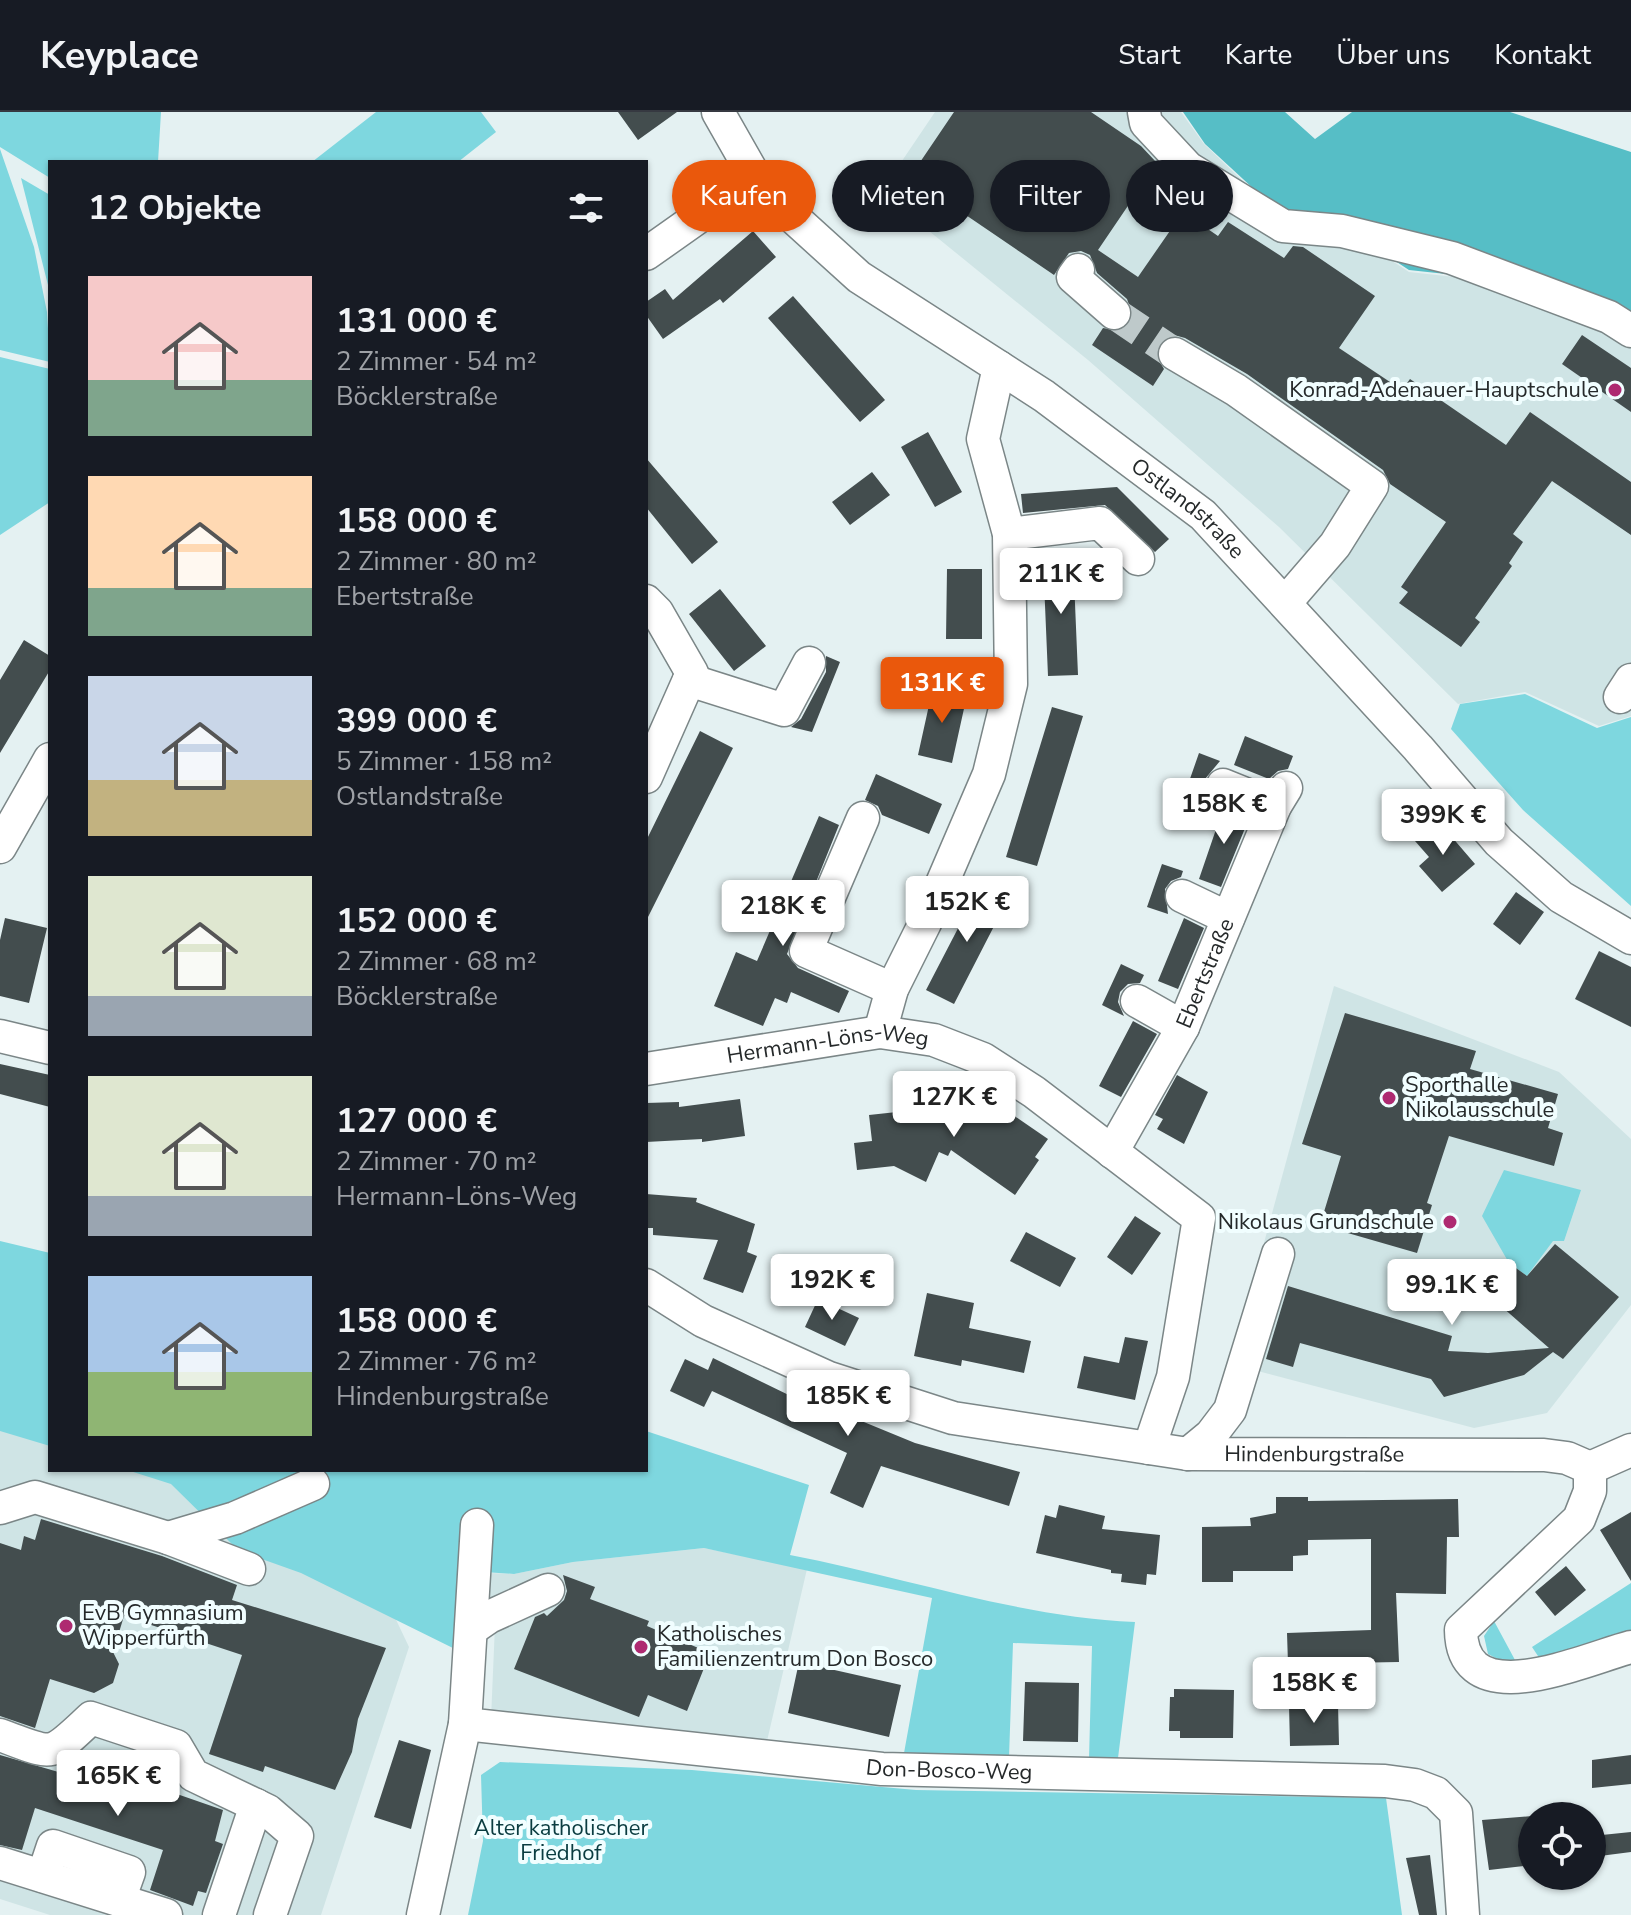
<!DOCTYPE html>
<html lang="de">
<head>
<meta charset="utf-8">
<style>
  :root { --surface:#171b24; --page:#242831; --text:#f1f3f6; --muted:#9ea1a6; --line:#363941; --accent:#ea580c }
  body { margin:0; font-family:"Nunito Sans",sans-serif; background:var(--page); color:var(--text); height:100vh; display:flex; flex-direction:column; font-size:30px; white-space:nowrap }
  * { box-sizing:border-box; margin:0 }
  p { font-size:26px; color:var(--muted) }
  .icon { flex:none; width:44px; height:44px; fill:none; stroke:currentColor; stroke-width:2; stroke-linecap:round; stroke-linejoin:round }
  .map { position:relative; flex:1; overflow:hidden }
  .side { position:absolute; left:48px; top:48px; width:600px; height:1312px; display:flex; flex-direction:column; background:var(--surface); border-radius:0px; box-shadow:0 2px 6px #0004 }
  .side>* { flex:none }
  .top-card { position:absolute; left:672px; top:48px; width:760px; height:72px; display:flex; gap:16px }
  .controls { position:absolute; left:1518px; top:1690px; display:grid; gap:16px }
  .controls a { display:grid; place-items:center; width:88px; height:88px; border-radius:50%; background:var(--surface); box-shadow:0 2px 6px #0004; font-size:40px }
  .price { position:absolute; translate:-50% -68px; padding:0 18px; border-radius:8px; background:#fff; color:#222; font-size:26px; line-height:52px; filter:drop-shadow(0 2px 4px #0008) }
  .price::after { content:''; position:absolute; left:50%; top:48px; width:24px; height:18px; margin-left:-12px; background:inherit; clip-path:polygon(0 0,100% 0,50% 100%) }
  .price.current { background:var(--accent); color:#fff }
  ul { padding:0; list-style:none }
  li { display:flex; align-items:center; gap:24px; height:200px; padding:0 40px }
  li span { display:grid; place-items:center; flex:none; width:224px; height:160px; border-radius:0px; color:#555 }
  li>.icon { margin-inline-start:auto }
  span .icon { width:96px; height:96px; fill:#fffc; stroke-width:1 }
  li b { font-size:34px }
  h2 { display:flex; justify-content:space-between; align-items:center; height:96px; padding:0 40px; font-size:34px }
  .pill { padding:0 28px; border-radius:36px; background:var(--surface); box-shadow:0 2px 6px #0004; font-size:28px; line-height:72px }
  .pill.current { background:var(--accent); color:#fff }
  header { display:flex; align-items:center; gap:48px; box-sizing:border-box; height:112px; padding:0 40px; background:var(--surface); border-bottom:2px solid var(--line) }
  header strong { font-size:38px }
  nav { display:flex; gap:44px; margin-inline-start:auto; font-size:28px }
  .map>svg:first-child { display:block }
  .built { fill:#cfe4e5 }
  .green { fill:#7ed7df }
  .forest { fill:#56bec6 }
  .building { fill:#434d4e }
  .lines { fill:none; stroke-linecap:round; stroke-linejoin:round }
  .minor-tunnel { stroke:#bec9ca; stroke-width:32; stroke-dasharray:32 16; stroke-linecap:butt }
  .minor-casing { stroke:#7b8687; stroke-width:35 }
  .minor { stroke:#fff; stroke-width:32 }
  .poi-dot { fill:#ae2a71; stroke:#f1feff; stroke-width:3 }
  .labels { text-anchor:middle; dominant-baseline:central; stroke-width:8; stroke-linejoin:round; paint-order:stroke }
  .poi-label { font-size:22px; fill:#25292a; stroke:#f1feff; text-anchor:start }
  .street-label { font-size:22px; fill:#25292a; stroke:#f1feff }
  .park-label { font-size:22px; fill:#0a3c40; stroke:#f1feff }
</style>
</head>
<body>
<header>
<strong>Keyplace</strong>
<nav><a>Start</a><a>Karte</a><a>Über uns</a><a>Kontakt</a></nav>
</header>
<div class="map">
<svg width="1631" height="1803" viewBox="0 0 1631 1803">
  <rect width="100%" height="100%" fill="#e4f1f2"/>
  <path class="built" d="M 935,0 L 1181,0 L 1204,32 L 1281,105 L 1331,109 L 1409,160 L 1492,169 L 1631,203 L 1631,604 L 1599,614 L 1525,580 L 1458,592 L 1279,415 L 1088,248 L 881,80 Z
    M 1334,874 L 1559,960 L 1631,1027 L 1631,1193 L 1547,1301 L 1474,1316 L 1231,1252 Z
    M 0,1306 L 50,1317 L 50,1358 L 203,1358 L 379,1472 L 409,1535 L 321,1803 L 50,1803 L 0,1787 Z
    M 704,1436 L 807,1457 L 767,1629 L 491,1607 L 495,1513 L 483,1497 L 489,1461 L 514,1462 L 573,1450 Z"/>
  <path class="green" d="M 0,0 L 161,0 L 158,50 L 50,50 L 50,66 L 0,35 Z
    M 376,0 L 481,0 L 496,20 L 458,50 L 312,50 Z
    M 0,37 L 34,135 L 47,200 L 50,250 L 0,238 Z
    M 21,66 L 50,83 L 50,181 Z
    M 0,245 L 50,257 L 50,390 L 0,423 Z
    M 1525,582 L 1597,616 L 1631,605 L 1631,794 L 1523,698 L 1451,617 L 1460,592 Z
    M 1504,1058 L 1581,1078 L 1564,1129 L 1553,1129 L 1527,1164 L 1509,1151 L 1482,1104 Z
    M 0,1129 L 50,1141 L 50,1334 L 0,1319 Z
    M 646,1319 L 809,1373 L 790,1443 C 905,1465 1018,1505 1135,1510 L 1118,1646 L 1089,1647 L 1092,1534 L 1013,1531 L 1009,1645 L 904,1641 L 932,1486 L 704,1436 L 573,1450 L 514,1462 L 469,1459 L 463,1541 L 301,1461 L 239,1439 L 171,1372 L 127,1358 L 646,1358 Z
    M 1631,1471 L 1631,1521 L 1548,1548 L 1538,1544 L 1532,1535 Z
    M 1494,1509 L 1515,1548 L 1503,1550 L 1488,1542 L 1484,1524 Z
    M 500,1650 L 692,1658 L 916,1678 L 1386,1686 L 1402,1803 L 468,1803 L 483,1729 L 481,1663 Z"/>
  <path class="forest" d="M 1183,0 L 1285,0 L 1315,27 L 1352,0 L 1510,0 L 1631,40 L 1631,201 L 1492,167 L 1409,158 L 1331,107 L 1281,102 L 1205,32 Z"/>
  <path class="building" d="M 618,0 L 677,0 L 638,28 Z
    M 954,0 L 1091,0 L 1141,34 L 1157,51 L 1098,138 L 1138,165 L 1183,100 L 1218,124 L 1228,110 L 1284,146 L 1293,134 L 1303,135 L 1375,184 L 1339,236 L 1402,278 L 1410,267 L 1506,333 L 1530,300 L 1631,370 L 1631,423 L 1552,369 L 1513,422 L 1523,430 L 1509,451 L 1512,454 L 1475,506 L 1480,510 L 1461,535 L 1399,491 L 1408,480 L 1401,475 L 1446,410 L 1390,372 L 1383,358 L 1247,262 L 1185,226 L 1174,223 L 1159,232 L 1156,243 L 1164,257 L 1153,274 L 1092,233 L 1103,216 L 1121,219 L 1133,204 L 1127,187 L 1097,161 L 1090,143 L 1081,139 L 1069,141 L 1054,163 L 910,65 Z
    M 753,119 L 776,145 L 723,191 L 720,187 L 663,227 L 646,203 L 646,190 L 665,177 L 673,188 Z
    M 793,184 L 885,288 L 860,310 L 768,206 Z
    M 1582,223 L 1631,256 L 1631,300 L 1562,252 Z
    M 928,320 L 962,380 L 935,395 L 901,335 Z
    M 646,346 L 718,430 L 692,452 L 646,395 Z
    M 872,360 L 890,383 L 850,413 L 832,390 Z
    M 1117,375 L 1169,427 L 1155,440 L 1105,393 L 1023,401 L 1021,382 Z
    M 1073,444 L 1078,563 L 1048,564 L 1043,446 Z
    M 947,457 L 982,457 L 982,527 L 946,527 Z
    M 720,477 L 766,534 L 734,559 L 689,502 Z
    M 24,528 L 50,544 L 50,558 L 0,641 L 0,568 Z
    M 826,544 L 840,550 L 812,620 L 791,615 L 801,607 L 826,560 Z
    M 933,575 L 967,583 L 952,651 L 918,643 Z
    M 1052,595 L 1083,604 L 1037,754 L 1006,745 Z
    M 700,619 L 733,636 L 646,809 L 646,729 Z
    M 1245,624 L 1293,644 L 1288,657 L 1278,659 L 1269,667 L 1234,653 Z
    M 1199,641 L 1220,649 L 1205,667 L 1205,692 L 1184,684 Z
    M 876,662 L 942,692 L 929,722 L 882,703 L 878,694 L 865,688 Z
    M 1224,694 L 1250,704 L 1221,775 L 1199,767 Z
    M 819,704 L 839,713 L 787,842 L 798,856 L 849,879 L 839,901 L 791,880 L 787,891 L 775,886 L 763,914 L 714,894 L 736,840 L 757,849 Z
    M 1439,710 L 1475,752 L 1442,780 L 1419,754 L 1429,745 L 1415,729 Z
    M 1162,752 L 1183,759 L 1181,765 L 1171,769 L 1165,777 L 1168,802 L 1147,795 Z
    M 981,772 L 1008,787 L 954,892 L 926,878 Z
    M 1516,780 L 1544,800 L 1520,833 L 1493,812 Z
    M 5,806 L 47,816 L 29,891 L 0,884 L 0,828 Z
    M 1184,806 L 1204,816 L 1178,877 L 1158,869 Z
    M 1599,839 L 1631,855 L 1631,915 L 1575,887 Z
    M 1121,852 L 1144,863 L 1140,871 L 1128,872 L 1120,880 L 1118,890 L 1124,904 L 1102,893 Z
    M 1345,901 L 1476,939 L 1470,957 L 1558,982 L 1548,1016 L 1563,1021 L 1554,1054 L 1449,1024 L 1427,1091 L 1432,1093 L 1417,1141 L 1320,1113 L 1341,1044 L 1302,1032 Z
    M 1133,909 L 1157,922 L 1121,985 L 1099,974 Z
    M 0,952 L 50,963 L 50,995 L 0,982 Z
    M 1177,963 L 1208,980 L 1184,1032 L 1157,1017 L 1163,1007 L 1155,1003 Z
    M 957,970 L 984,983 L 1048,1027 L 1035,1045 L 1039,1048 L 1015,1083 L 951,1038 L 948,1044 L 939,1040 L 926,1070 L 894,1054 L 857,1058 L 854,1031 L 872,1029 L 869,1003 L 934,996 L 937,989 L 946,993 Z
    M 740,987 L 745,1024 L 702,1030 L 702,1027 L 646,1030 L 646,991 L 679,990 L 679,995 Z
    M 646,1082 L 697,1086 L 696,1090 L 755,1112 L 747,1140 L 757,1144 L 743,1181 L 703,1167 L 718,1128 L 653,1123 L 653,1116 L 646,1116 Z
    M 1135,1104 L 1161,1121 L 1132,1163 L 1107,1145 Z
    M 1026,1120 L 1076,1146 L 1060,1175 L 1010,1149 Z
    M 1555,1132 L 1619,1185 L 1563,1247 L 1553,1240 L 1524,1263 L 1444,1285 L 1431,1267 L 1300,1231 L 1293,1255 L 1266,1247 L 1288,1174 L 1452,1224 L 1448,1239 L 1488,1241 L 1549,1236 L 1485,1180 L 1509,1151 L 1527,1164 Z
    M 927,1181 L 974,1191 L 969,1216 L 1031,1229 L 1024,1261 L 962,1248 L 961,1254 L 914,1244 Z
    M 818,1187 L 859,1206 L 845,1234 L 805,1215 Z
    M 1125,1225 L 1148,1229 L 1135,1288 L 1077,1276 L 1084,1244 L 1119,1251 Z
    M 713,1246 L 801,1289 L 803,1285 L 915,1331 L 1020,1360 L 1009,1394 L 881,1354 L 863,1396 L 830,1381 L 847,1341 L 712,1279 L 704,1295 L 670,1279 L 685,1247 L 708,1258 Z
    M 1276,1385 L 1308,1385 L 1308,1389 L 1458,1387 L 1459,1425 L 1447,1425 L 1446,1482 L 1396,1481 L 1399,1550 L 1288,1552 L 1287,1521 L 1371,1518 L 1371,1427 L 1308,1428 L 1308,1443 L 1293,1444 L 1293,1459 L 1233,1459 L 1233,1470 L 1202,1470 L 1202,1415 L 1251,1414 L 1250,1406 L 1276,1401 Z
    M 1059,1393 L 1105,1404 L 1102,1417 L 1160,1423 L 1156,1463 L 1147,1462 L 1146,1473 L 1121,1470 L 1122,1462 L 1111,1461 L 1111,1458 L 1036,1441 L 1045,1403 L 1056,1406 Z
    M 1631,1400 L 1631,1469 L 1600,1418 Z
    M 41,1407 L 162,1444 L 237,1473 L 232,1488 L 386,1536 L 358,1607 L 352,1640 L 335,1678 L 265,1654 L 263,1660 L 209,1642 L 242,1543 L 124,1504 L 113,1540 L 119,1552 L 113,1571 L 94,1581 L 50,1567 L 35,1616 L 0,1604 L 0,1431 L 21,1438 L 24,1424 L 35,1428 Z
    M 1566,1454 L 1586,1478 L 1555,1504 L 1535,1480 Z
    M 563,1463 L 595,1475 L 590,1487 L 649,1509 L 647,1514 L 710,1541 L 687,1599 L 648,1583 L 639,1605 L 514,1557 L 535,1505 L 544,1501 L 547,1504 L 564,1488 L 567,1479 Z
    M 799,1550 L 901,1573 L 889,1625 L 788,1601 Z
    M 1025,1570 L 1079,1571 L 1078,1630 L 1023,1629 Z
    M 1174,1577 L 1234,1578 L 1233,1626 L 1180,1626 L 1180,1619 L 1169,1619 L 1170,1585 L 1174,1585 Z
    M 1338,1592 L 1339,1633 L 1290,1634 L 1289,1593 Z
    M 399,1628 L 431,1638 L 411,1717 L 374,1705 Z
    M 0,1643 L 79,1666 L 86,1646 L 153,1668 L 151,1673 L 223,1698 L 215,1729 L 223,1732 L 206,1781 L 198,1779 L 193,1794 L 150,1778 L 163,1738 L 35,1696 L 22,1738 L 0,1733 Z
    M 1631,1643 L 1631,1672 L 1592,1676 L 1592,1648 Z
    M 1532,1704 L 1532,1753 L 1489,1758 L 1482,1708 Z
    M 1631,1720 L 1631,1740 L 1592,1745 L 1592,1724 Z
    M 1430,1743 L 1437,1803 L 1419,1803 L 1406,1746 Z"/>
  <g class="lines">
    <path class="minor-tunnel" d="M 1114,201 L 1175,242"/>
    <g class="minor-casing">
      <g id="minor">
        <path id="s1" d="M 718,0 L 755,65 L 784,97 L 859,165 L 1044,284 L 1203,403 L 1418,636 L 1499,730 L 1561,785 L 1631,826"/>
        <path d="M 1144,0 L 1146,11 L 1188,56 L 1283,114 L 1342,119 L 1452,146 L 1609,205 L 1631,219"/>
        <path d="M 646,142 L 755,65"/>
        <path d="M 1078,158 L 1073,165 L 1114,201"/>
        <path d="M 1175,242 L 1236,278 L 1372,374 L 1335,433 L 1285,491"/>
        <path d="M 1009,422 L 1100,411 L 1138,447"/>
        <path d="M 646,489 L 657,500 L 692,561 L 646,665"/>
        <path d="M 689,568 L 784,598 L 809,551"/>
        <path d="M 1620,585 L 1631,568"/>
        <path d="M 1223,673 L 1275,694"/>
        <path d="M 863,706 L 806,839 L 892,877"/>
        <path d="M 0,735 L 50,647"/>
        <path d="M 1182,784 L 1228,806"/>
        <path d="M 1137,889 L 1183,915"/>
        <path d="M 880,920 L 892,877 L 925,811 L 989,662 L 1011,572 L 1009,422 L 983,327 L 999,255"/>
        <path d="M 0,924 L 50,936"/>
        <path id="s2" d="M 646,957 L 880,920 L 934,928 L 983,947 L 1034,980 L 1199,1106 L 1173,1265 L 1149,1336"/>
        <path id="s3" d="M 1112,1040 L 1183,915 L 1275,694 L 1286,676"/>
        <path id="s4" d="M 646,1173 L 703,1209 L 829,1266 L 953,1306 L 1188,1342 L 1544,1343 L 1567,1346 L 1590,1356"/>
        <path d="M 1188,1342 L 1211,1323 L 1230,1298 L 1278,1142"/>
        <path d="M 1590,1356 L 1590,1379 L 1579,1407 L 1461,1518 C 1462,1604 1582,1548 1631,1535"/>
        <path d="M 1590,1356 L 1631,1338"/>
        <path d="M 0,1396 L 35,1385 L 168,1426 L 249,1457"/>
        <path id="s5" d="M 477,1413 L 465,1612 L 882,1657 L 1385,1669 L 1415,1673 L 1436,1681 L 1456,1701 L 1463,1803"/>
        <path d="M 168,1426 L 235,1406 L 313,1372"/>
        <path d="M 473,1516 L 489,1505 L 548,1478"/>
        <path d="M 0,1623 C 56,1643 47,1647 91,1606 L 176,1634 L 193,1663 L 268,1699 L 297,1724 L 270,1803"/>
        <path d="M 0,1751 L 166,1803"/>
        <path d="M 43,1764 L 53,1734 L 129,1760 L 119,1788"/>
        <path d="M 219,1803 L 256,1693"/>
        <path d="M 423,1803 L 465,1612"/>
      </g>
    </g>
    <use href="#minor" class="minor"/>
  </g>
  <g class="poi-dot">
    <circle cx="1615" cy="278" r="8"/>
    <circle cx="1389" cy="986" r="8"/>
    <circle cx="1450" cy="1110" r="8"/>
    <circle cx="66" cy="1514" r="8"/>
    <circle cx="641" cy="1535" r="8"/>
  </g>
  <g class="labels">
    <g class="poi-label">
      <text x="1599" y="278" text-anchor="end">Konrad-Adenauer-Hauptschule</text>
      <text x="1405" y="973">Sporthalle<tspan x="1405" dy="25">Nikolausschule</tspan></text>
      <text x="1434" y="1110" text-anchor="end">Nikolaus Grundschule</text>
      <text x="82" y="1501">EvB Gymnasium<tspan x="82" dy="25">Wipperfürth</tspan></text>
      <text x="657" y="1522">Katholisches<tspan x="657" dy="25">Familienzentrum Don Bosco</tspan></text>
    </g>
    <g class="street-label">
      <text stroke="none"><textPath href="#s1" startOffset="622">Ostlandstraße</textPath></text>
      <text stroke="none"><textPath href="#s3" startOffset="202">Ebertstraße</textPath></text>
      <text stroke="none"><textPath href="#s2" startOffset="184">Hermann-Löns-Weg</textPath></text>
      <text stroke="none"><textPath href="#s4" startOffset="700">Hindenburgstraße</textPath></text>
      <text stroke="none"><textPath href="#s5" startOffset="686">Don-Bosco-Weg</textPath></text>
    </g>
    <g class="park-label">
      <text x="561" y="1716">Alter katholischer<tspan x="561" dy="25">Friedhof</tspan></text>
    </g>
  </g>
</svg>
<div class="controls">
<a><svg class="icon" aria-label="locate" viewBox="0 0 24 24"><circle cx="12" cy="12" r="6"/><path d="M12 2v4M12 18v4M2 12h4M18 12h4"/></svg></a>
</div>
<b class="price" style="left:1061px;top:504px">211K €</b>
<b class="price current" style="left:942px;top:613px">131K €</b>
<b class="price" style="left:1224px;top:734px">158K €</b>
<b class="price" style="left:1443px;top:745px">399K €</b>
<b class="price" style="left:967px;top:832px">152K €</b>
<b class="price" style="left:783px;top:836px">218K €</b>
<b class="price" style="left:954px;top:1027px">127K €</b>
<b class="price" style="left:832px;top:1210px">192K €</b>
<b class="price" style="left:1452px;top:1215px">99.1K €</b>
<b class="price" style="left:848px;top:1326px">185K €</b>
<b class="price" style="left:1314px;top:1613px">158K €</b>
<b class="price" style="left:118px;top:1706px">165K €</b>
<div class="top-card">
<a class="pill current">Kaufen</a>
<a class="pill">Mieten</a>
<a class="pill">Filter</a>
<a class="pill">Neu</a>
</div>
<section class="side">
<h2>12 Objekte<svg class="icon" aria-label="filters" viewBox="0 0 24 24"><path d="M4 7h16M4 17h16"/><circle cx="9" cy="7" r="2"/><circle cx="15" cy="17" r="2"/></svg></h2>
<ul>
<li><span style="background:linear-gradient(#f6c9c9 65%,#7fa58c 0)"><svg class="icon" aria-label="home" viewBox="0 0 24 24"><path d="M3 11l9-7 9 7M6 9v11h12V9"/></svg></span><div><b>131 000 €</b><p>2 Zimmer · 54 m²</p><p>Böcklerstraße</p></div></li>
<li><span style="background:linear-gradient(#ffd9b3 70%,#7fa58c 0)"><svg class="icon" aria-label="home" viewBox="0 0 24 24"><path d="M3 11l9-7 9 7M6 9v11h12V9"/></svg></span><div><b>158 000 €</b><p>2 Zimmer · 80 m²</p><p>Ebertstraße</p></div></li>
<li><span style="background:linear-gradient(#c9d6e8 65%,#c2b280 0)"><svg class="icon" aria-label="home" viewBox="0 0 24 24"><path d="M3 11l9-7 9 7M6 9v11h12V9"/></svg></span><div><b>399 000 €</b><p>5 Zimmer · 158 m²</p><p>Ostlandstraße</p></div></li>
<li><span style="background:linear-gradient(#dfe7d0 75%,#9aa5b1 0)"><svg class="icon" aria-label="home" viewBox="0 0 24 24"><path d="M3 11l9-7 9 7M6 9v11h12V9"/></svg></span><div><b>152 000 €</b><p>2 Zimmer · 68 m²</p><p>Böcklerstraße</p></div></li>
<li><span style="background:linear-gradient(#dfe7d0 75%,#9aa5b1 0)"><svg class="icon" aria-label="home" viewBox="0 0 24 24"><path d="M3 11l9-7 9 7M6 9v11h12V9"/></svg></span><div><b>127 000 €</b><p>2 Zimmer · 70 m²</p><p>Hermann-Löns-Weg</p></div></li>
<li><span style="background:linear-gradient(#a9c7e8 60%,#8fb573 0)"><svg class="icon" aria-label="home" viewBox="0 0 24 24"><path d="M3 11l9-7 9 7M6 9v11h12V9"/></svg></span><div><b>158 000 €</b><p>2 Zimmer · 76 m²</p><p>Hindenburgstraße</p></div></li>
</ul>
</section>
</div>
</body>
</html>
